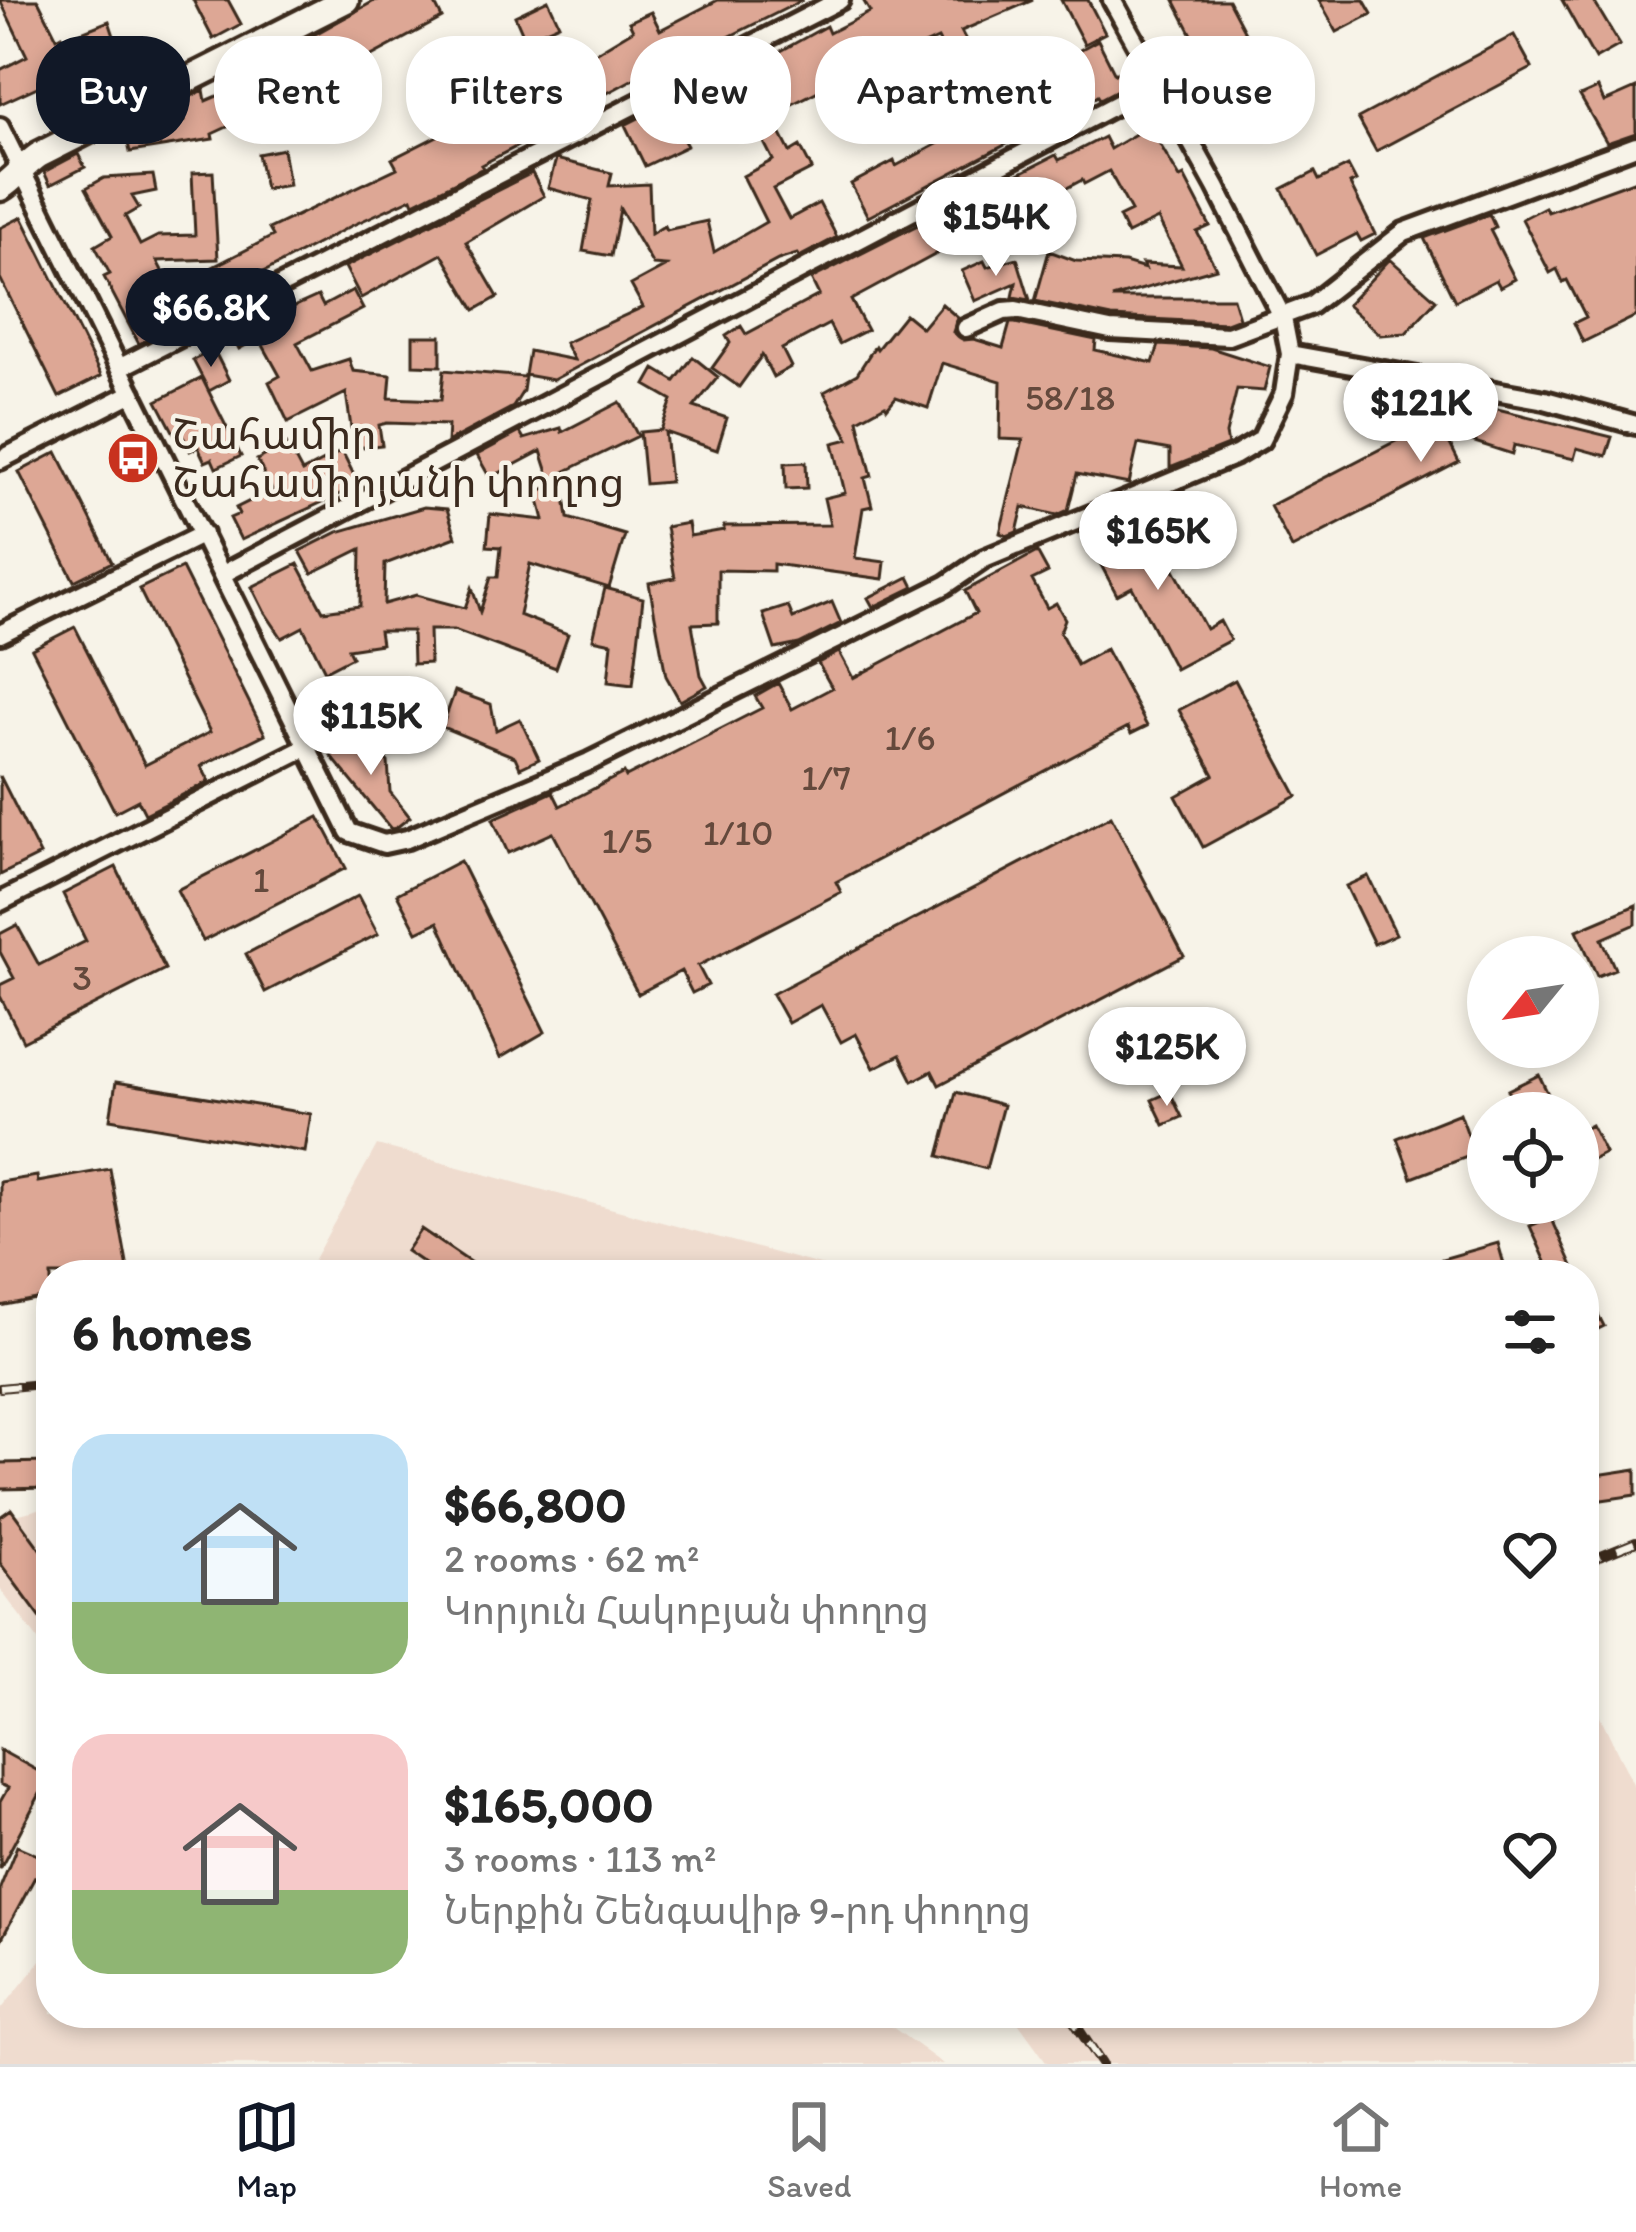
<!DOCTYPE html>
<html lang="en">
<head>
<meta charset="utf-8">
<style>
  :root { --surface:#fff; --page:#f6f6f6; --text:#222; --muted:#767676; --line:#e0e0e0; --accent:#111827 }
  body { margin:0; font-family:Itim,"Noto Sans Armenian",sans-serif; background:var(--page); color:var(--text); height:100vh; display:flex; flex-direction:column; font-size:45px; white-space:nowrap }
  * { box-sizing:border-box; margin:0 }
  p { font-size:39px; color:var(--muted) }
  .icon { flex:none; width:66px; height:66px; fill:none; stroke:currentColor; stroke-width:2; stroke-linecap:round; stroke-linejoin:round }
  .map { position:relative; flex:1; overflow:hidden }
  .panel { position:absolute; left:36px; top:1260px; width:1563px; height:768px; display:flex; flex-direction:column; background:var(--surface); border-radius:48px; box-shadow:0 6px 18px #0003 }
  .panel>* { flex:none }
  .banner { position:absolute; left:36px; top:36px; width:1566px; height:108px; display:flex; gap:24px }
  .needle { width:78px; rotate:240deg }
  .tools { position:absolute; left:1467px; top:936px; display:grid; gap:24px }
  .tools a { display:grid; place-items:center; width:132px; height:132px; border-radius:50%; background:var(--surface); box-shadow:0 6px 18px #0003; font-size:60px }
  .price { position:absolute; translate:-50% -102px; padding:0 27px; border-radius:42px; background:#fff; color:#222; font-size:39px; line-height:78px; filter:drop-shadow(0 3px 6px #0008) }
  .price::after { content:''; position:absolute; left:50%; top:72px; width:36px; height:27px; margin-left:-18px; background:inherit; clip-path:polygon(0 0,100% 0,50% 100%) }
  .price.active { background:var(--accent); color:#fff }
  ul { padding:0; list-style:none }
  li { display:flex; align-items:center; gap:36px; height:300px; padding:0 36px }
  li span { display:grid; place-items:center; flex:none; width:336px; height:240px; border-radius:36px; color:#555 }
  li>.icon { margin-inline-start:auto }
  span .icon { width:144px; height:144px; fill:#fffc; stroke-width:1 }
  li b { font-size:51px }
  h2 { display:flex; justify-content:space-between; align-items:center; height:144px; padding:0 36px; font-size:51px }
  .chip { padding:0 42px; border-radius:48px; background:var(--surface); box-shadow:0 6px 18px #0003; font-size:42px; line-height:108px }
  .chip.active { background:var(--accent); color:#fff }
  .dock { display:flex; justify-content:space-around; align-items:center; height:168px; border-top:3px solid var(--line); background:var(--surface); font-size:33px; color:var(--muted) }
  .dock a { display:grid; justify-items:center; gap:6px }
  .dock .active { color:var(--accent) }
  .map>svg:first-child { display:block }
  .built { fill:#efdccf }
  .building { fill:#dda795; stroke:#3b2a1e; stroke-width:3 }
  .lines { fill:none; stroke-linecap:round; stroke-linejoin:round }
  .street-casing { stroke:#3b2a1e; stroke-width:26 }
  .secondary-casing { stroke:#3b2a1e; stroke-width:33 }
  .street { stroke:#f7f3e8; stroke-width:16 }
  .secondary { stroke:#f7f3e8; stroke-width:24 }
  .rail-casing { stroke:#3b2a1e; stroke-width:10 }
  .rail { stroke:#f7f3e8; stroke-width:6; stroke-dasharray:18; stroke-linecap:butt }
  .labels { text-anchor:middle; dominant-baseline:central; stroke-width:9; stroke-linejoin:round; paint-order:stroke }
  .number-label { font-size:36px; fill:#64493c }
  .poi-label { font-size:42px; fill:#3b2a1e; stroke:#f7f3e8; text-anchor:start }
</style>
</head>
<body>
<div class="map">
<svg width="1636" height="2064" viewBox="0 0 1636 2064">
  <rect width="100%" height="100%" fill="#f7f3e8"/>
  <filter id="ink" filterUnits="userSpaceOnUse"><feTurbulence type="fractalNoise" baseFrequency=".00833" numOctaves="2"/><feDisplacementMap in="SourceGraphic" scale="24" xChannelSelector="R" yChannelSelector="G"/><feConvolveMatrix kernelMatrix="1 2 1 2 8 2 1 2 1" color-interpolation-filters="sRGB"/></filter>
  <g filter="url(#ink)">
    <path class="built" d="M 377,1145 L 857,1275 L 310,1275 L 313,1261 Z
      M 51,1506 L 51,1657 L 0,1589 L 0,1519 Z
      M 1584,1683 L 1636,1790 L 1636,2064 L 1048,2064 L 1011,2013 L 1584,2013 Z
      M 51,1948 L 51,2013 L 873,2013 L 943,2064 L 0,2064 L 0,2011 Z"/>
    <path class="building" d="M 0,0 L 38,0 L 57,38 L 62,35 L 64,39 L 109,21 L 120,54 L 119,96 L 73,117 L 59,77 L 0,104 L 0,70 L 27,56 Z
      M 193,0 L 228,0 L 241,24 L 213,39 Z
      M 376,0 L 433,0 L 442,18 L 282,104 L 284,107 L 251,121 L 249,117 L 212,134 L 213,139 L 130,152 L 126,134 L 185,121 L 182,101 L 204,90 L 206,101 L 278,70 L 271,59 Z
      M 548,0 L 559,24 L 525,39 L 515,16 Z
      M 718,0 L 803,0 L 654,74 L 652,69 L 535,132 L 537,136 L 481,165 L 483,168 L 414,203 L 412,198 L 351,226 L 226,292 L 213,267 L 273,236 L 269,229 L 397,168 L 392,159 L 455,127 L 453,124 L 575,65 L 633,30 L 629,22 L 651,12 L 660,30 Z
      M 863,0 L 1033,0 L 961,31 L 988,82 L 967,94 L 938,39 L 852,78 L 854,81 L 827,94 L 824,88 L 771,115 L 790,152 L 800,146 L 812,169 L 773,189 L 789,219 L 819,203 L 837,237 L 799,257 L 797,254 L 778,260 L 553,380 L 525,375 L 529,351 L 574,360 L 565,343 L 643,307 L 631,285 L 666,266 L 653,265 L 620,209 L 611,256 L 583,251 L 592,200 L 548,188 L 556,159 L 612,173 L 609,186 L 649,184 L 651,234 L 664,226 L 666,230 L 707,221 L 714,252 L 766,222 L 743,176 L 773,160 L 746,107 L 683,139 L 687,146 L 645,166 L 625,125 L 718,78 L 720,82 L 761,62 L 826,26 L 829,33 L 870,12 Z
      M 1061,0 L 1088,0 L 1105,33 L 1084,44 Z
      M 1174,0 L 1228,0 L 1286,110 L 1243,133 Z
      M 1319,0 L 1364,0 L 1372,14 L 1337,32 Z
      M 1562,0 L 1593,0 L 1620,45 L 1595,59 Z
      M 1514,35 L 1532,68 L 1376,151 L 1358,118 Z
      M 1098,40 L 1115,74 L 1124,69 L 1130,83 L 1100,99 L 1098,96 L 868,217 L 851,184 L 894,161 L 896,166 L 956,134 L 958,138 L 1086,72 L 1076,52 Z
      M 167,46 L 177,67 L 146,82 L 136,62 Z
      M 1598,88 L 1604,102 L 1636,88 L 1636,133 L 1607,143 L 1580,96 Z
      M 914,93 L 925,112 L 875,139 L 864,119 Z
      M 1149,126 L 1180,178 L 1184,176 L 1210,226 L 1197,232 L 1216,268 L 1112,298 L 1233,298 L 1239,318 L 1226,323 L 1112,317 L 1035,301 L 1049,251 L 1076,261 L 1125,263 L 1145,269 L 1142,264 L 1182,266 L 1158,219 L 1127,234 L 1119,217 L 1131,211 L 1109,171 L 1084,184 L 1082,180 L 1008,219 L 1007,216 L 851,300 L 867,330 L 839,344 L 829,324 L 782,349 L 791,367 L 773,377 L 762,355 L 739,387 L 712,368 L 730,343 L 726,336 L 741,326 L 746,334 L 819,295 L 811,279 L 1056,155 L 1059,160 L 1104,137 L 1110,149 Z
      M 283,149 L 289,185 L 265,189 L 258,154 Z
      M 78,154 L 85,167 L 50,185 L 44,172 Z
      M 1348,166 L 1356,181 L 1350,184 L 1375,234 L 1361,241 L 1357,234 L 1316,255 L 1282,189 L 1315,172 L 1319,180 Z
      M 213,172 L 218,259 L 157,261 L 187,319 L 139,344 L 104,277 L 110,274 L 95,246 L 112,236 L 86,188 L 104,178 L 153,175 L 156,191 L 132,196 L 139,208 L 125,216 L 140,245 L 158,236 L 195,235 L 192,173 Z
      M 532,173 L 544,196 L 466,242 L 498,297 L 475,310 L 442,254 L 361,298 L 345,267 Z
      M 1636,180 L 1636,316 L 1583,342 L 1574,323 L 1586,317 L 1567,280 L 1563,282 L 1557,269 L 1550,273 L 1522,219 L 1545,207 L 1548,212 Z
      M 1489,214 L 1495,227 L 1490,230 L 1515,279 L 1500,287 L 1496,280 L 1455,301 L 1424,238 Z
      M 22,217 L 101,376 L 59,397 L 0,278 L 0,228 Z
      M 1017,258 L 1030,300 L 1013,297 L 1016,283 L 975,301 L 962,271 L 984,261 L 987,267 Z
      M 1390,259 L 1436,300 L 1406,333 L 1381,335 L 1347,305 Z
      M 353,290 L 363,309 L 297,343 L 312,371 L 349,359 L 353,371 L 391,375 L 389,398 L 441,400 L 444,370 L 525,377 L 523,391 L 513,407 L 447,442 L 448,425 L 387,423 L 379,425 L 382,445 L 354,448 L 346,393 L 288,422 L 269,382 L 280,376 L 259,338 L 239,349 L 228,327 L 248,316 L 253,325 L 318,296 L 323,306 Z
      M 942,304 L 958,318 L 953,332 L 964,340 L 974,339 L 1003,348 L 1010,323 L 1015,323 L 1096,340 L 1095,350 L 1153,363 L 1159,345 L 1211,348 L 1270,367 L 1264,391 L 1237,389 L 1226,434 L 1228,445 L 1170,468 L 1170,450 L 1138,444 L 1129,484 L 1077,474 L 1068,510 L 1057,515 L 1023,507 L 1017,532 L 1007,536 L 1000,533 L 1023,440 L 1000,439 L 1001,381 L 942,363 L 928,408 L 896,397 L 887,408 L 885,405 L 858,420 L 872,476 L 865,478 L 872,506 L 863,508 L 855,558 L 885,562 L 883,579 L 773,564 L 773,571 L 718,570 L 718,623 L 692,624 L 701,675 L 707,686 L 680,701 L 666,676 L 649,583 L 675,578 L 666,527 L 688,523 L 690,536 L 724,530 L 724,526 L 830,525 L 824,498 L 845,493 L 833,443 L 849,439 L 824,392 L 857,374 L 875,346 L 877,349 L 905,314 L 922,328 Z
      M 413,336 L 441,336 L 441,366 L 413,365 Z
      M 214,350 L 229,380 L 209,391 L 193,360 Z
      M 693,357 L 718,377 L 694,407 L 727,418 L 717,450 L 665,432 L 670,482 L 645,484 L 640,432 L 661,430 L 672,400 L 646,385 L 655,369 L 675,381 Z
      M 202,378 L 241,456 L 216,468 L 212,459 L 205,462 L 198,447 L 190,451 L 181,432 L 175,435 L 157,401 Z
      M 1452,396 L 1460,409 L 1473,403 L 1612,437 L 1606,456 L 1577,448 L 1574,459 L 1514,445 L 1512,454 L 1444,432 L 1459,462 L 1292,548 L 1270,506 L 1448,414 Z
      M 620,402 L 638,436 L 562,473 L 568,518 L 625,535 L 609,588 L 530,564 L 519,615 L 568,634 L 556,668 L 454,630 L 429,630 L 430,663 L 413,664 L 412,631 L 379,631 L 381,644 L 348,649 L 352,657 L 325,671 L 303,627 L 282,638 L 264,611 L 252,587 L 298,564 L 323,611 L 360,606 L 361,549 L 312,573 L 300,551 L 338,532 L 424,507 L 447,509 L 456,537 L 385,564 L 384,604 L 416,595 L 465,608 L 472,588 L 480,612 L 491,577 L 498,577 L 501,547 L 487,546 L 490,514 L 544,520 L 537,492 L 552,485 L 541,451 L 490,478 L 477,455 L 520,432 L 524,439 L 561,428 L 562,432 Z
      M 287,444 L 302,472 L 342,451 L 359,485 L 241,540 L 230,518 L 239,514 L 236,508 L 272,490 L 257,460 Z
      M 57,452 L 112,562 L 74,581 L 19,472 Z
      M 806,462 L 807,488 L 786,489 L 785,463 Z
      M 1147,519 L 1206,629 L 1220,621 L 1230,640 L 1175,669 L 1132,587 L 1117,595 L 1092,548 Z
      M 1037,552 L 1048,572 L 1032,580 L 1047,608 L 1056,603 L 1065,619 L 1060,632 L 1077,665 L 1106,649 L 1147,726 L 1131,734 L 1128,727 L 836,882 L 841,892 L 698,966 L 708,985 L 692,993 L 681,971 L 638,994 L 553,833 L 508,853 L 493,819 L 553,792 L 560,806 L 624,773 L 626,777 L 762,708 L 755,696 L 778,683 L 792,709 L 832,688 L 818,663 L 839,652 L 853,678 L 976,613 L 965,591 Z
      M 182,568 L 265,734 L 201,766 L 209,781 L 165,804 L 145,814 L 138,800 L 115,812 L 32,649 L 75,627 L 145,765 L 210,732 L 139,589 Z
      M 909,577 L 914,587 L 873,607 L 868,598 Z
      M 605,588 L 643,598 L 633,685 L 608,682 L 612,643 L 593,639 Z
      M 832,602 L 841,623 L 799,644 L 775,649 L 763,614 L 788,606 L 793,618 Z
      M 1235,680 L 1297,796 L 1203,847 L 1176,796 L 1214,775 L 1179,710 Z
      M 358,683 L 387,688 L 387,721 L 354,716 Z
      M 455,691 L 491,704 L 496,730 L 520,719 L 539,759 L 520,768 L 515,757 L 442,727 Z
      M 362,731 L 388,762 L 390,792 L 410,817 L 396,828 L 391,829 L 331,756 Z
      M 0,776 L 40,855 L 0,875 Z
      M 1111,816 L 1184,956 L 939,1085 L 932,1071 L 913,1081 L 900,1055 L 874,1068 L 856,1034 L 841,1042 L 821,1005 L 788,1023 L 772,994 Z
      M 319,817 L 346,868 L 203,941 L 177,890 Z
      M 460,861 L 545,1032 L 500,1058 L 438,922 L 417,932 L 397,894 Z
      M 116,867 L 165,969 L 23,1041 L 0,996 L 0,985 L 14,978 L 0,952 L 0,934 L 17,925 L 39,965 L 86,941 L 63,894 Z
      M 1368,876 L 1396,934 L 1374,944 L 1346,886 Z
      M 358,896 L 378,934 L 265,992 L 246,954 Z
      M 1636,905 L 1636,924 L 1602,939 L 1615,969 L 1597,976 L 1577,930 Z
      M 1539,1075 L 1557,1113 L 1519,1113 L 1508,1090 Z
      M 116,1082 L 311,1114 L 305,1152 L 110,1119 Z
      M 956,1092 L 1003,1105 L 986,1169 L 939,1156 Z
      M 1170,1092 L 1182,1117 L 1164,1125 L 1152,1100 Z
      M 1460,1113 L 1475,1154 L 1412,1178 L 1397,1138 Z
      M 1591,1125 L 1605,1153 L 1578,1167 L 1578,1132 Z
      M 110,1169 L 129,1275 L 51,1275 L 51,1296 L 0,1306 L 0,1182 L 37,1176 L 38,1182 Z
      M 1551,1217 L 1577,1275 L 1552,1275 L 1530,1226 Z
      M 421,1229 L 489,1275 L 441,1275 L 406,1251 Z
      M 1498,1243 L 1507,1275 L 1447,1275 L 1442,1259 Z
      M 1584,1287 L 1604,1326 L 1584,1336 Z
      M 50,1462 L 50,1488 L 0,1489 L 0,1463 Z
      M 1636,1469 L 1636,1495 L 1588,1502 L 1584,1477 Z
      M 11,1509 L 51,1564 L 51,1632 L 0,1563 L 0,1517 Z
      M 0,1750 L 49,1777 L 0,1869 L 0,1802 L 8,1788 L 0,1784 Z
      M 17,1846 L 51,1861 L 51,1871 L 46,1882 L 35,1877 L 0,1942 L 0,1888 Z"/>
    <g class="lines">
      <g class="street-casing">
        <path id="street" d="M 0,127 L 349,832 L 384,844 L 407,839 L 589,762 L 946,585 L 984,559 L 1236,455 L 1261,440 L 1284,393 L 1290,354 L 1283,318 L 1216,187 L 1112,0
          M 966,328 L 1004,311 L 1016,310 L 1110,330 L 1228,336 L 1311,305 L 1404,232 L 1636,146
          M 1290,354 L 1545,400 L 1636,425
          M 119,368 L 840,0
          M 0,460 L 132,393
          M 223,574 L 1157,83
          M 0,634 L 203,534
          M 0,902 L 309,746"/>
      </g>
      <g class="secondary-casing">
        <path id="secondary" d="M 0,188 C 14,180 24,165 39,155 L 346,0"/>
      </g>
      <use href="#street" class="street"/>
      <use href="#secondary" class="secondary"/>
      <g class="rail-casing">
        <path id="rail" d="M 0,1388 L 51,1383
          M 1584,1563 L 1636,1542
          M 1068,2013 L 1102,2064"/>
      </g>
      <use href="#rail" class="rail"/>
    </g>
  </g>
  <defs>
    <g id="bus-disc" transform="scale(2.7)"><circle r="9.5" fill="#c8321e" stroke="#f7f3e8"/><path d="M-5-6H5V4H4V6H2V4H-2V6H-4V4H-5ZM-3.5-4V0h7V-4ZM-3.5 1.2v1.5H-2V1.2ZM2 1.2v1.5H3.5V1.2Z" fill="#fff"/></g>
  </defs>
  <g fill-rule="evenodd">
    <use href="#bus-disc" x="133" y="458"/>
  </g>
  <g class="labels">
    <g class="number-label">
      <text x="1070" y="397">58/18</text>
      <text x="910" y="737">1/6</text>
      <text x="826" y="777">1/7</text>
      <text x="738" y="832">1/10</text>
      <text x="627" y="840">1/5</text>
      <text x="261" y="879">1</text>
      <text x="82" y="977">3</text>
    </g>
    <g class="poi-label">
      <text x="172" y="434">Շահամիր<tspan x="172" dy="48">Շահամիրյանի փողոց</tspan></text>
    </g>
  </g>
</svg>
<div class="tools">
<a><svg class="needle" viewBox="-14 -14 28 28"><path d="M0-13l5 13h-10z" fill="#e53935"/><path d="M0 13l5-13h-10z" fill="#767676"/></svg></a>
<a><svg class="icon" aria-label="locate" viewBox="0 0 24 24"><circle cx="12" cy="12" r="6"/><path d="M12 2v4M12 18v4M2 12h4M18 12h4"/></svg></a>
</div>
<b class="price" style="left:996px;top:279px">$154K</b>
<b class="price active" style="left:211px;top:370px">$66.8K</b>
<b class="price" style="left:1421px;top:465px">$121K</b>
<b class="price" style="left:1158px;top:593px">$165K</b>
<b class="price" style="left:371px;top:778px">$115K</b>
<b class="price" style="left:1167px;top:1109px">$125K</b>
<div class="banner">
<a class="chip active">Buy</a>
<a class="chip">Rent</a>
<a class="chip">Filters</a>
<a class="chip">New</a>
<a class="chip">Apartment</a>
<a class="chip">House</a>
</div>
<section class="panel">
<h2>6 homes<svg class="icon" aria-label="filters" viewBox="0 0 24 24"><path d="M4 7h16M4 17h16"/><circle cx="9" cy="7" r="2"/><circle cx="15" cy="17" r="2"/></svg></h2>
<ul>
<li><span style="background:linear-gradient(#bfe0f5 70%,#8fb573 0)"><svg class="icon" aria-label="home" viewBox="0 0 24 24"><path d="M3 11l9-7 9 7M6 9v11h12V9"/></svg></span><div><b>$66,800</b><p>2 rooms · 62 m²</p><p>Կորյուն Հակոբյան փողոց</p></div><svg class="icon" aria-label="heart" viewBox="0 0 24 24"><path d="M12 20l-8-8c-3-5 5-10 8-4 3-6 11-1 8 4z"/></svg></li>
<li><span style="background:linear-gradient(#f6c9c9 65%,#8fb573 0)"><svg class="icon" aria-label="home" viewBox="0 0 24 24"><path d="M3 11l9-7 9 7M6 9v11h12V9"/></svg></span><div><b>$165,000</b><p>3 rooms · 113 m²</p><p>Ներքին Շենգավիթ 9-րդ փողոց</p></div><svg class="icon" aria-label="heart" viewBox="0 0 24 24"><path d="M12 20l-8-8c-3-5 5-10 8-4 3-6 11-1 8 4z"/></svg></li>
</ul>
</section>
</div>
<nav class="dock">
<a class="active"><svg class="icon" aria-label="map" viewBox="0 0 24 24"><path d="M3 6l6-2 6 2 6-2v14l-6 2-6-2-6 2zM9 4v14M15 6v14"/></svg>Map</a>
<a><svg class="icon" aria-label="saved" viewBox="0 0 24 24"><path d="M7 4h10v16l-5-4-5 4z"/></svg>Saved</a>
<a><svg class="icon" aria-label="home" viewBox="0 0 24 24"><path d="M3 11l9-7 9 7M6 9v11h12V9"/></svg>Home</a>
</nav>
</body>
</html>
